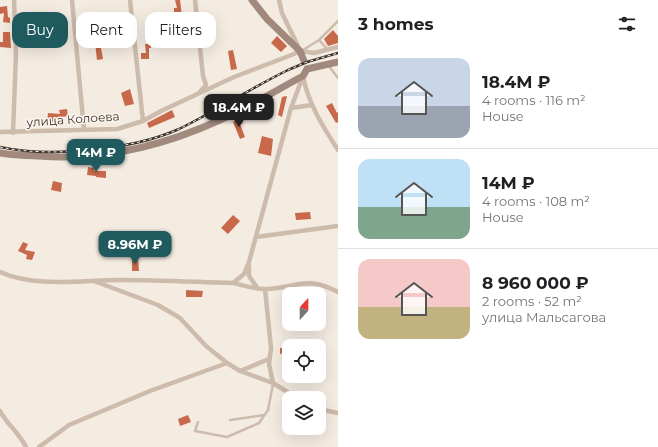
<!DOCTYPE html>
<html lang="en">
<head>
<meta charset="utf-8">
<style>
  :root { --surface:#fff; --page:#f2f2f2; --text:#202124; --muted:#757577; --line:#e0e0e0; --accent:#1f5a5e }
  body { margin:0; font-family:Montserrat,sans-serif; background:var(--page); color:var(--text); height:100vh; display:flex; flex-direction:column; font-size:15px; white-space:nowrap }
  * { box-sizing:border-box; margin:0 }
  p { font-size:13px; color:var(--muted) }
  .icon { flex:none; width:22px; height:22px; fill:none; stroke:currentColor; stroke-width:2; stroke-linecap:round; stroke-linejoin:round }
  .map { position:relative; flex:1; overflow:hidden }
  .sheet { display:flex; flex-direction:column; background:var(--surface); width:320px }
  .sheet>* { flex:none }
  .hud { position:absolute; left:12px; top:12px; width:266px; height:36px; display:flex; gap:8px }
  .needle { width:26px; rotate:21deg }
  .controls { position:absolute; left:282px; top:287px; display:grid; gap:8px }
  .controls a { display:grid; place-items:center; width:44px; height:44px; border-radius:8px; background:var(--surface); box-shadow:0 4px 16px #0002; font-size:20px }
  .price { position:absolute; translate:-50% -34px; padding:0 9px; border-radius:8px; background:var(--accent); color:#fff; font-size:13px; line-height:26px; filter:drop-shadow(0 1px 2px #0008) }
  .price::after { content:''; position:absolute; left:50%; top:24px; width:12px; height:9px; margin-left:-6px; background:inherit; clip-path:polygon(0 0,100% 0,50% 100%) }
  .price.selected { background:#222; color:#fff }
  ul { padding:0; list-style:none }
  li { display:flex; align-items:center; gap:12px; height:100px; padding:0 20px }
  li+li { border-top:1px solid var(--line) }
  li span { display:grid; place-items:center; flex:none; width:112px; height:80px; border-radius:12px; color:#555 }
  li>.icon { margin-inline-start:auto }
  span .icon { width:48px; height:48px; fill:#fffc; stroke-width:1 }
  li b { font-size:17px }
  h2 { display:flex; justify-content:space-between; align-items:center; height:48px; padding:0 20px; font-size:17px }
  .tag { padding:0 14px; border-radius:12px; background:var(--surface); box-shadow:0 4px 16px #0002; font-size:14px; line-height:36px }
  .tag.selected { background:var(--accent); color:#fff }
  main { display:flex; flex:1; min-height:0 }
  .map>svg:first-child { display:block }
  .building { fill:#c8694b }
  .lines { fill:none; stroke-linecap:round; stroke-linejoin:round }
  .lane { stroke:#cdbbac; stroke-width:2.5 }
  .street { stroke:#cdbbac; stroke-width:4.5 }
  .secondary { stroke:#a18a7d; stroke-width:7 }
  .rail-casing { stroke:#3b302b; stroke-width:2.5 }
  .rail { stroke:#fbf5ee; stroke-width:1; stroke-dasharray:3; stroke-linecap:butt }
  .labels { text-anchor:middle; dominant-baseline:central; stroke-width:3; stroke-linejoin:round; paint-order:stroke }
  .street-label { font-size:12px; fill:#3b302b; stroke:#fbf5ee }
</style>
</head>
<body>
<main>
<div class="map">
<svg width="338" height="447" viewBox="0 0 338 447">
  <rect width="100%" height="100%" fill="#f4ebe1"/>
  <path class="building" d="M 175,0 L 180,0 L 182,16 L 174,16 L 174,8 L 177,8 Z
    M 7,6 L 8,17 L 10,18 L 10,23 L 3,22 L 4,13 L 0,14 L 0,7 Z
    M 186,23 L 192,23 L 194,46 L 184,46 L 184,41 L 187,40 Z
    M 333,30 L 338,36 L 338,43 L 328,46 L 324,39 Z
    M 3,32 L 10,32 L 11,48 L 0,47 L 0,42 L 3,42 Z
    M 80,36 L 99,37 L 103,59 L 97,60 L 95,42 L 80,41 Z
    M 277,36 L 287,46 L 281,52 L 271,43 Z
    M 145,44 L 151,44 L 151,48 L 149,48 L 149,59 L 141,59 L 141,53 L 146,53 Z
    M 233,50 L 237,69 L 231,70 L 228,51 Z
    M 130,89 L 134,104 L 125,106 L 121,93 Z
    M 287,96 L 282,117 L 278,115 L 282,97 Z
    M 272,101 L 274,106 L 270,108 L 273,116 L 267,118 L 262,106 Z
    M 332,103 L 337,113 L 338,112 L 338,122 L 336,123 L 326,106 Z
    M 67,109 L 68,116 L 55,118 L 55,122 L 47,122 L 48,113 L 60,114 L 59,110 Z
    M 172,110 L 175,117 L 149,128 L 147,123 Z
    M 241,118 L 243,123 L 240,124 L 245,137 L 240,139 L 233,122 Z
    M 262,136 L 273,139 L 271,156 L 258,153 Z
    M 88,167 L 94,168 L 94,171 L 106,171 L 106,178 L 96,177 L 96,176 L 87,175 Z
    M 53,181 L 62,183 L 61,192 L 51,190 Z
    M 310,212 L 311,219 L 296,220 L 295,213 Z
    M 233,215 L 240,221 L 228,234 L 221,228 Z
    M 23,242 L 28,244 L 25,250 L 35,252 L 32,260 L 26,259 L 27,255 L 18,251 Z
    M 132,258 L 138,258 L 139,271 L 132,271 Z
    M 186,290 L 203,291 L 202,297 L 186,297 Z
    M 287,347 L 289,365 L 286,365 L 284,353 L 280,354 L 280,348 Z
    M 188,415 L 191,422 L 180,426 L 178,419 Z"/>
  <g class="lines">
    <path class="lane" d="M 319,40 L 328,50
      M 303,50 L 319,40 L 338,21
      M 328,65 L 338,78
      M 230,420 L 264,415
      M 198,422 L 195,431 L 227,437 L 259,423 L 268,410 L 273,384"/>
    <path class="street" d="M 72,0 L 84,130
      M 130,0 L 143,121
      M 195,0 L 203,76 L 206,85 L 199,93
      M 279,0 L 282,13 L 298,46
      M 303,76 C 308,103 323,127 338,150
      M 291,108 L 312,105
      M 0,132 L 117,129 L 143,121 L 161,111 L 234,77 L 294,54 L 300,51 L 314,53 L 338,47
      M 13,133 L 16,53 L 14,0
      M 256,237 L 338,226
      M 249,266 L 249,276 L 256,286
      M 0,272 C 37,288 81,280 120,280 C 158,280 196,282 233,283 L 244,274 L 249,262 L 291,108 L 303,76
      M 94,281 L 158,305 L 180,318 L 206,346 L 227,363 L 240,371 L 273,383 L 297,398
      M 233,283 C 243,285 256,290 266,289 C 297,288 307,275 338,292
      M 265,289 L 271,348 L 269,364 L 273,383
      M 240,371 L 269,359
      M 319,409 L 338,413
      M 0,411 C 7,424 19,433 26,447
      M 39,447 L 69,425 L 150,391 L 227,363"/>
    <path class="secondary" d="M 252,0 L 267,19 L 300,51 L 304,61
      M 307,69 L 338,62
      M 0,153 C 13,156 27,155 39,156 C 102,161 163,146 220,120 C 249,107 275,91 303,76 L 307,69"/>
    <g class="rail-casing">
      <path id="rail" d="M 0,147 C 50,158 132,150 179,129 C 216,111 251,88 288,70 L 307,62 L 338,53"/>
    </g>
    <use href="#rail" class="rail"/>
  </g>
  <g class="labels">
    <g class="street-label">
      <text transform="translate(73 119) rotate(-4)">улица Колоева</text>
    </g>
  </g>
</svg>
<div class="controls">
<a><svg class="needle" viewBox="-14 -14 28 28"><path d="M0-13l5 13h-10z" fill="#e53935"/><path d="M0 13l5-13h-10z" fill="#757577"/></svg></a>
<a><svg class="icon" aria-label="locate" viewBox="0 0 24 24"><circle cx="12" cy="12" r="6"/><path d="M12 2v4M12 18v4M2 12h4M18 12h4"/></svg></a>
<a><svg class="icon" aria-label="layers" viewBox="0 0 24 24"><path d="M12 4l9 5-9 5-9-5zM3 14l9 5 9-5"/></svg></a>
</div>
<b class="price selected" style="left:239px;top:128px">18.4M ₽</b>
<b class="price" style="left:96px;top:173px">14M ₽</b>
<b class="price" style="left:135px;top:265px">8.96M ₽</b>
<div class="hud">
<a class="tag selected">Buy</a>
<a class="tag">Rent</a>
<a class="tag">Filters</a>
</div>
</div>
<section class="sheet">
<h2>3 homes<svg class="icon" aria-label="filters" viewBox="0 0 24 24"><path d="M4 7h16M4 17h16"/><circle cx="9" cy="7" r="2"/><circle cx="15" cy="17" r="2"/></svg></h2>
<ul>
<li><span style="background:linear-gradient(#c9d6e8 60%,#9aa5b1 0)"><svg class="icon" aria-label="home" viewBox="0 0 24 24"><path d="M3 11l9-7 9 7M6 9v11h12V9"/></svg></span><div><b>18.4M ₽</b><p>4 rooms · 116 m²</p><p>House</p></div></li>
<li><span style="background:linear-gradient(#bfe0f5 60%,#7fa58c 0)"><svg class="icon" aria-label="home" viewBox="0 0 24 24"><path d="M3 11l9-7 9 7M6 9v11h12V9"/></svg></span><div><b>14M ₽</b><p>4 rooms · 108 m²</p><p>House</p></div></li>
<li><span style="background:linear-gradient(#f6c9c9 60%,#c2b280 0)"><svg class="icon" aria-label="home" viewBox="0 0 24 24"><path d="M3 11l9-7 9 7M6 9v11h12V9"/></svg></span><div><b>8 960 000 ₽</b><p>2 rooms · 52 m²</p><p>улица Мальсагова</p></div></li>
</ul>
</section>
</main>
</body>
</html>
